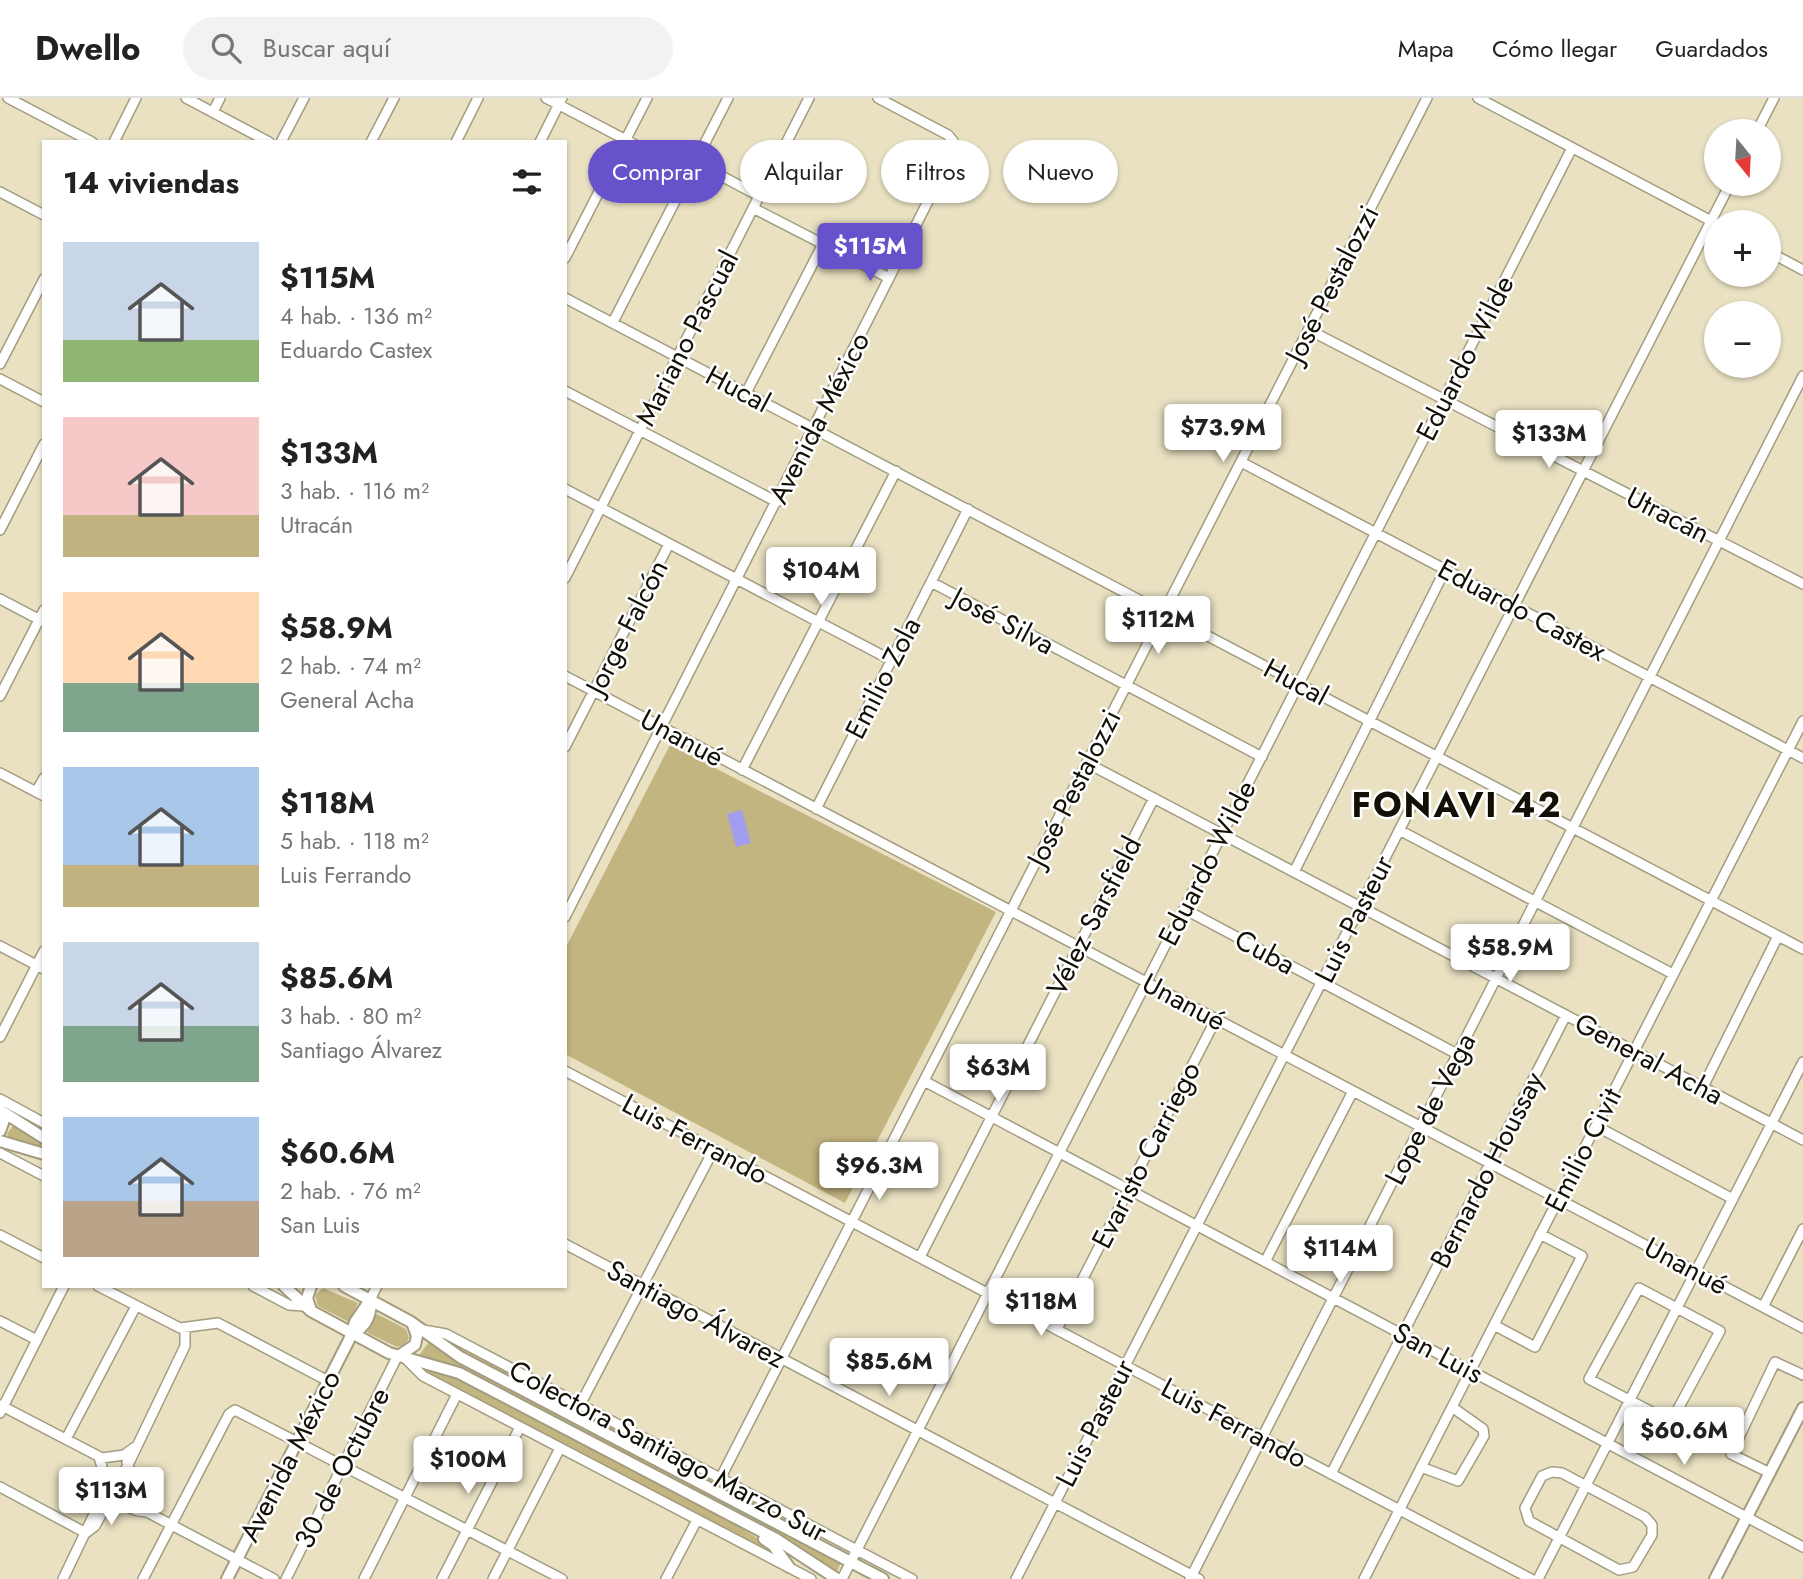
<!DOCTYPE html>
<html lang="es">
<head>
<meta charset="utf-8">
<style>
  :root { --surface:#fff; --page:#f2f2f2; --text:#222; --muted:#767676; --line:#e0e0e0; --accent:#6852cc }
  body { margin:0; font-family:Jost,sans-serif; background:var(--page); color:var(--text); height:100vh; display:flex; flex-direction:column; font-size:26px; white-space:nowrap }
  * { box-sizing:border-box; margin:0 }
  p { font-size:23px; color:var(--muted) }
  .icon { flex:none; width:38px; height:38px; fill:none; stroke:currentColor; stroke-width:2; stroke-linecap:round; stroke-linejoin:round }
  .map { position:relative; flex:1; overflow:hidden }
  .drawer { position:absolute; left:42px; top:42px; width:525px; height:1148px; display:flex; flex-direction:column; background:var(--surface); border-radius:0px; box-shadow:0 2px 5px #0004 }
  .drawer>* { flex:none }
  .banner { position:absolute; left:588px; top:42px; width:665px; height:63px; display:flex; gap:14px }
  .needle { width:46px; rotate:162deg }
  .buttons { position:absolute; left:1704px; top:21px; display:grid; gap:14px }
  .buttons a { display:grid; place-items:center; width:77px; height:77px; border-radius:50%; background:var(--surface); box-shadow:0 2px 5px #0004; font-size:35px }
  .price { position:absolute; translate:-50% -60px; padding:0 16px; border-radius:7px; background:#fff; color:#222; font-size:23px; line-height:46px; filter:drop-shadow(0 2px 4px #0008) }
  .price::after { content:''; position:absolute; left:50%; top:42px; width:21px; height:16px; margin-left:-10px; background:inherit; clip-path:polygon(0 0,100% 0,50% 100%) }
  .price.on { background:var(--accent); color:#fff }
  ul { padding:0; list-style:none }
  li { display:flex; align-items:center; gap:21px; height:175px; padding:0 21px }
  li span { display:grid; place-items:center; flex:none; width:196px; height:140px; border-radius:0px; color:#555 }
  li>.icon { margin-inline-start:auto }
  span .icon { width:84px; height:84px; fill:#fffc; stroke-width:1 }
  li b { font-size:30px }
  h2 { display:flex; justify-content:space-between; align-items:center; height:84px; padding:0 21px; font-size:30px }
  .tag { padding:0 24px; border-radius:32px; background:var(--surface); box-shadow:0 2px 5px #0004; font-size:24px; line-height:63px }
  .tag.on { background:var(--accent); color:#fff }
  header { display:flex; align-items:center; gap:42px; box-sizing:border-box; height:98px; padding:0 35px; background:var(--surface); border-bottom:2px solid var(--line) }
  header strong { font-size:33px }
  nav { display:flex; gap:38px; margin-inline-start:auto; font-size:24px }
  .search { width:490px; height:63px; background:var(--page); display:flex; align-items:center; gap:18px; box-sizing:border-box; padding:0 24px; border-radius:38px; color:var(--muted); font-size:26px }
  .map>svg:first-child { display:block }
  .green { fill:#c3b580 }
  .water { fill:#a39dee }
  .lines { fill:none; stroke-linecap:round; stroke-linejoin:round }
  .minor-casing { stroke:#a39c7f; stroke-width:12 }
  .major-casing { stroke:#a39c7f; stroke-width:14 }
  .minor { stroke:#fff; stroke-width:9 }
  .major { stroke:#fff; stroke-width:10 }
  .labels { text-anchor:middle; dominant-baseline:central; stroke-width:5; stroke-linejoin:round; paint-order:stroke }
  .street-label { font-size:28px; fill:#120f05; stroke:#fff }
  .district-label { font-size:35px; font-weight:bold; letter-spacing:2px; fill:#120f05; stroke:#fff }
</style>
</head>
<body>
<header>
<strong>Dwello</strong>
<div class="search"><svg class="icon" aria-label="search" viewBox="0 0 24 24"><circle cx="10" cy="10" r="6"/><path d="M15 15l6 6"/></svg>Buscar aquí</div>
<nav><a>Mapa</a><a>Cómo llegar</a><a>Guardados</a></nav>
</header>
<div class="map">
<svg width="1803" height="1481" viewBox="0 0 1803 1481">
  <rect width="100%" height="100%" fill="#e9e1c2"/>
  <path class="green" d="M 670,647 L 996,814 L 845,1105 L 565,956 L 565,851 Z
    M 14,1026 L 44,1045 L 44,1051 L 9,1040 L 7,1036 Z
    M 323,1190 L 358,1205 L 349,1224 L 318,1208 L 315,1197 Z
    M 377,1216 L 406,1231 L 409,1240 L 405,1247 L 397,1249 L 368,1235 L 367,1231 Z
    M 441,1239 L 827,1440 L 828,1441 L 799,1431 L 468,1258 Z
    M 429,1244 L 458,1263 L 841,1464 L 837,1474 L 460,1271 L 422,1259 L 420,1256 Z
    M 421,1272 L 458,1280 L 701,1406 L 767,1446 L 778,1459 Z"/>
  <path class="water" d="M 742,712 L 751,745 L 736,749 L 727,716 Z"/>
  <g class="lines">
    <g class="minor-casing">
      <path id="minor" d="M 8,0 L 92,44
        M 186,0 L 269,44
        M 546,0 L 689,75
        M 1478,0 L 1717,126
        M 213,14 L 220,0
        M 1757,33 L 1774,0
        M 114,44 L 136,0
        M 281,44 L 304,0
        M 371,44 L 394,0
        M 456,44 L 478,0
        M 540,44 L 562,0
        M 695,64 L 759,98
        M 0,94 L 44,117
        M 753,110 L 889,180
        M 1769,154 L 1803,172
        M 565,160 L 647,0
        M 565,200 L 1803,851
        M 613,224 L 728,0
        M 1309,232 L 1803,486
        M 0,266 L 44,181
        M 0,281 L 44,304
        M 565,293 L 777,404
        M 746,295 L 823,146
        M 1241,364 L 1803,660
        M 565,391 L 891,562
        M 0,432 L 44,346
        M 565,480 L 809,0
        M 931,484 L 1262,659
        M 0,501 L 42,523
        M 565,578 L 1803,1230
        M 0,598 L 44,512
        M 565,649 L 669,446
        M 1087,665 L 1803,1042
        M 742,672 L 896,373
        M 0,675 L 44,698
        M 36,694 L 44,680
        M 816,711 L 968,411
        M 1399,732 L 1673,876
        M 1294,774 L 1445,472
        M 1184,811 L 1457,956
        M 565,819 L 953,54 L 953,43 L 948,37 L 878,0
        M 0,848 L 44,871
        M 0,939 L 44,853
        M 565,973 L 1531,1481
        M 924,983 L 1803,1449
        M 1703,989 L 1778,838
        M 0,1001 L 44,1025
        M 1596,1028 L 1733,1101
        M 0,1055 L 44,1078
        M 0,1137 L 44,1160
        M 565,1146 L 1199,1481
        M 920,1159 L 1154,700
        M 1265,1164 L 1353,993
        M 98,1188 L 180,1230 L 218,1225 L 328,1283
        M 253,1188 L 289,1207 L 305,1208
        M 1639,1190 L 1720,1233 L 1671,1324 L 1589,1281 Z
        M 370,1202 L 377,1188
        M 1763,1209 L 1803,1131
        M 0,1223 L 37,1242
        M 1494,1227 L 1535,1249 L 1582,1158 L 1540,1136
        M 1057,1231 L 1216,921
        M 423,1232 L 446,1236 L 912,1481
        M 406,1261 L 423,1278 L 811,1481
        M 0,1307 L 102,1360 L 124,1357 L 135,1349
        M 580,1307 L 714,1051
        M 0,1315 L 64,1188
        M 66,1341 L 136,1208
        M 99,1359 C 107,1386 113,1412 147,1414 L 274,1481
        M 127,1364 L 140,1403 L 147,1414
        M 1421,1369 L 1458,1383 L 1484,1338 L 1483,1331 L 1452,1309
        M 1552,1374 L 1562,1375 L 1645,1419 L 1652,1427 L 1652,1437 L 1633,1469 L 1619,1472 L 1529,1423 L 1525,1410 L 1542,1378 Z
        M 1770,1375 L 1731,1356 L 1775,1264 L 1803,1277
        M 1331,1376 L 1566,917
        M 720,1381 L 1427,0
        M 0,1389 L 86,1435
        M 86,1435 L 95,1428 L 128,1367 L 185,1248 L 185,1231
        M 63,1481 L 108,1387
        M 143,1481 L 229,1316 L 235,1312 L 562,1481
        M 286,1481 L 397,1259
        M 364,1481 L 457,1296
        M 442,1481 L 520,1329
        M 493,1481 L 560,1350
        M 666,1481 L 697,1422
        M 842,1481 L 1572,50
        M 1016,1481 L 1730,86
        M 1190,1481 L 1803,278
        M 1364,1481 L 1803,623
        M 1538,1481 L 1803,964"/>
    </g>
    <g class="major-casing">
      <path id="major" d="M 0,1011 L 4,1022 L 0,1033
        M 0,1012 L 44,1040
        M 0,1043 L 44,1056
        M 284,1188 L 311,1213 L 389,1255 L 459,1275 L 776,1441 L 837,1481
        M 311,1188 L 307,1200 L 311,1212
        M 344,1188 L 411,1224 L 460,1259 L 883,1481
        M 352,1235 C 366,1230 372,1216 370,1202
        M 397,1259 L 415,1247 L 417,1238 L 413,1227
        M 764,1441 L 773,1447 L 789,1469
        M 227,1481 L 349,1242 L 355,1224 L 370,1202
        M 1715,1481 L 1803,1310"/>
    </g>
    <use href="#minor" class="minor"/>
    <use href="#major" class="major"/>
  </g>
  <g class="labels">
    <g class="street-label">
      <text transform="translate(1332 186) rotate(-63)">José Pestalozzi</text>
      <text transform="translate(687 240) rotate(-63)">Mariano Pascual</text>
      <text transform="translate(1465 260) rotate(-63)">Eduardo Wilde</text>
      <text transform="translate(738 291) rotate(28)">Hucal</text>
      <text transform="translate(819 320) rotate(-63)">Avenida México</text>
      <text transform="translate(1668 417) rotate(27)">Utracán</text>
      <text transform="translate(1522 512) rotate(28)">Eduardo Castex</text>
      <text transform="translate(1003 523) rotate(28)">José Silva</text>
      <text transform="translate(627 529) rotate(-63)">Jorge Falcón</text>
      <text transform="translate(883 580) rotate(-63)">Emilio Zola</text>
      <text transform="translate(1296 584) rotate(28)">Hucal</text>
      <text transform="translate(682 640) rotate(28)">Unanué</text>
      <text transform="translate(1074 690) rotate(-63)">José Pestalozzi</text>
      <text transform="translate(1207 765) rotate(-63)">Eduardo Wilde</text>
      <text transform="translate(1094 818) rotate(-63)">Vélez Sarsfield</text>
      <text transform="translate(1354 821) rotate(-63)">Luis Pasteur</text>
      <text transform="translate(1265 854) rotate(28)">Cuba</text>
      <text transform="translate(1184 904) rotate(28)">Unanué</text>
      <text transform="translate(1649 961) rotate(28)">General Acha</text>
      <text transform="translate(1430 1011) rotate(-63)">Lope de Vega</text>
      <text transform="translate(695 1041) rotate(28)">Luis Ferrando</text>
      <text transform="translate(1583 1052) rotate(-63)">Emilio Civit</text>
      <text transform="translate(1146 1057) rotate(-63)">Evaristo Carriego</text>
      <text transform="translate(1487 1072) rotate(-63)">Bernardo Houssay</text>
      <text transform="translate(1686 1168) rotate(28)">Unanué</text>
      <text transform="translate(696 1216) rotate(28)">Santiago Álvarez</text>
      <text transform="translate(1438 1255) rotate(28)">San Luis</text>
      <text transform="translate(1095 1325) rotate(-63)">Luis Pasteur</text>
      <text transform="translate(1234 1325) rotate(28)">Luis Ferrando</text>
      <text transform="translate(668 1353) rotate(28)">Colectora Santiago Marzo Sur</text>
      <text transform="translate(290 1358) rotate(-63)">Avenida México</text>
      <text transform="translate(342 1370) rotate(-63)">30 de Octubre</text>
    </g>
    <g class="district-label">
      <text x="1457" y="707">FONAVI 42</text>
    </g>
  </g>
</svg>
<div class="buttons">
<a><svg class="needle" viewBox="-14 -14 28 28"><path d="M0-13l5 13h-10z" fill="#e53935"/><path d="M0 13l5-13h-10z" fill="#767676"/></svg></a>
<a>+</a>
<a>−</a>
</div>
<b class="price on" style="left:870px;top:185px">$115M</b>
<b class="price" style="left:1223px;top:366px">$73.9M</b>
<b class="price" style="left:1549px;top:372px">$133M</b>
<b class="price" style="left:821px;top:509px">$104M</b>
<b class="price" style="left:1158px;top:558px">$112M</b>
<b class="price" style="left:1510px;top:886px">$58.9M</b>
<b class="price" style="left:998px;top:1006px">$63M</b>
<b class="price" style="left:879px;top:1104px">$96.3M</b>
<b class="price" style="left:1340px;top:1187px">$114M</b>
<b class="price" style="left:1041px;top:1240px">$118M</b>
<b class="price" style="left:889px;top:1300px">$85.6M</b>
<b class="price" style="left:1684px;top:1369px">$60.6M</b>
<b class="price" style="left:468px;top:1398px">$100M</b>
<b class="price" style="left:111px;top:1429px">$113M</b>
<div class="banner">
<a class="tag on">Comprar</a>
<a class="tag">Alquilar</a>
<a class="tag">Filtros</a>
<a class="tag">Nuevo</a>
</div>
<section class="drawer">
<h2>14 viviendas<svg class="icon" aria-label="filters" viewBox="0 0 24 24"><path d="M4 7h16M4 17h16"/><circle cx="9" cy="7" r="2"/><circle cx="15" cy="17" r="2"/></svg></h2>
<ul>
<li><span style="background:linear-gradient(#c9d6e8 70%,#8fb573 0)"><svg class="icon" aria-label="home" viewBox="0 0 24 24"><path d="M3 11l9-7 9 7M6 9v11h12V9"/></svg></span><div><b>$115M</b><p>4 hab. · 136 m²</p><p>Eduardo Castex</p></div></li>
<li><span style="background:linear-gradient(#f6c9c9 70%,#c2b280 0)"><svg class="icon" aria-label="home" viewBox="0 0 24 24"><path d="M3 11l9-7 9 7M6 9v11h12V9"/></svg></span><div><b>$133M</b><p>3 hab. · 116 m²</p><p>Utracán</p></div></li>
<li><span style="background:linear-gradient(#ffd9b3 65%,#7fa58c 0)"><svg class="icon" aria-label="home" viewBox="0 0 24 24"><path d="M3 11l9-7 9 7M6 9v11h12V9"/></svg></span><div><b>$58.9M</b><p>2 hab. · 74 m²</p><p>General Acha</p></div></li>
<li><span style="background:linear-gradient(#a9c7e8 70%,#c2b280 0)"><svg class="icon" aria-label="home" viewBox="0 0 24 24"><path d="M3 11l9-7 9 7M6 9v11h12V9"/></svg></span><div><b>$118M</b><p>5 hab. · 118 m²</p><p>Luis Ferrando</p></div></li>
<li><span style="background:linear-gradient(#c9d6e8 60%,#7fa58c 0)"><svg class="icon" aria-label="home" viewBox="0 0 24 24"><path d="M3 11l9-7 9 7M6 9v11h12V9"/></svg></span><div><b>$85.6M</b><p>3 hab. · 80 m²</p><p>Santiago Álvarez</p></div></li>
<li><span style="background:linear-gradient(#a9c7e8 60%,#b9a48a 0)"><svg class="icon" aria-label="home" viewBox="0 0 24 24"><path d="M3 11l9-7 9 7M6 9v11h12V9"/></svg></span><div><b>$60.6M</b><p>2 hab. · 76 m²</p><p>San Luis</p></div></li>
</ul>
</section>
</div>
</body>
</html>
